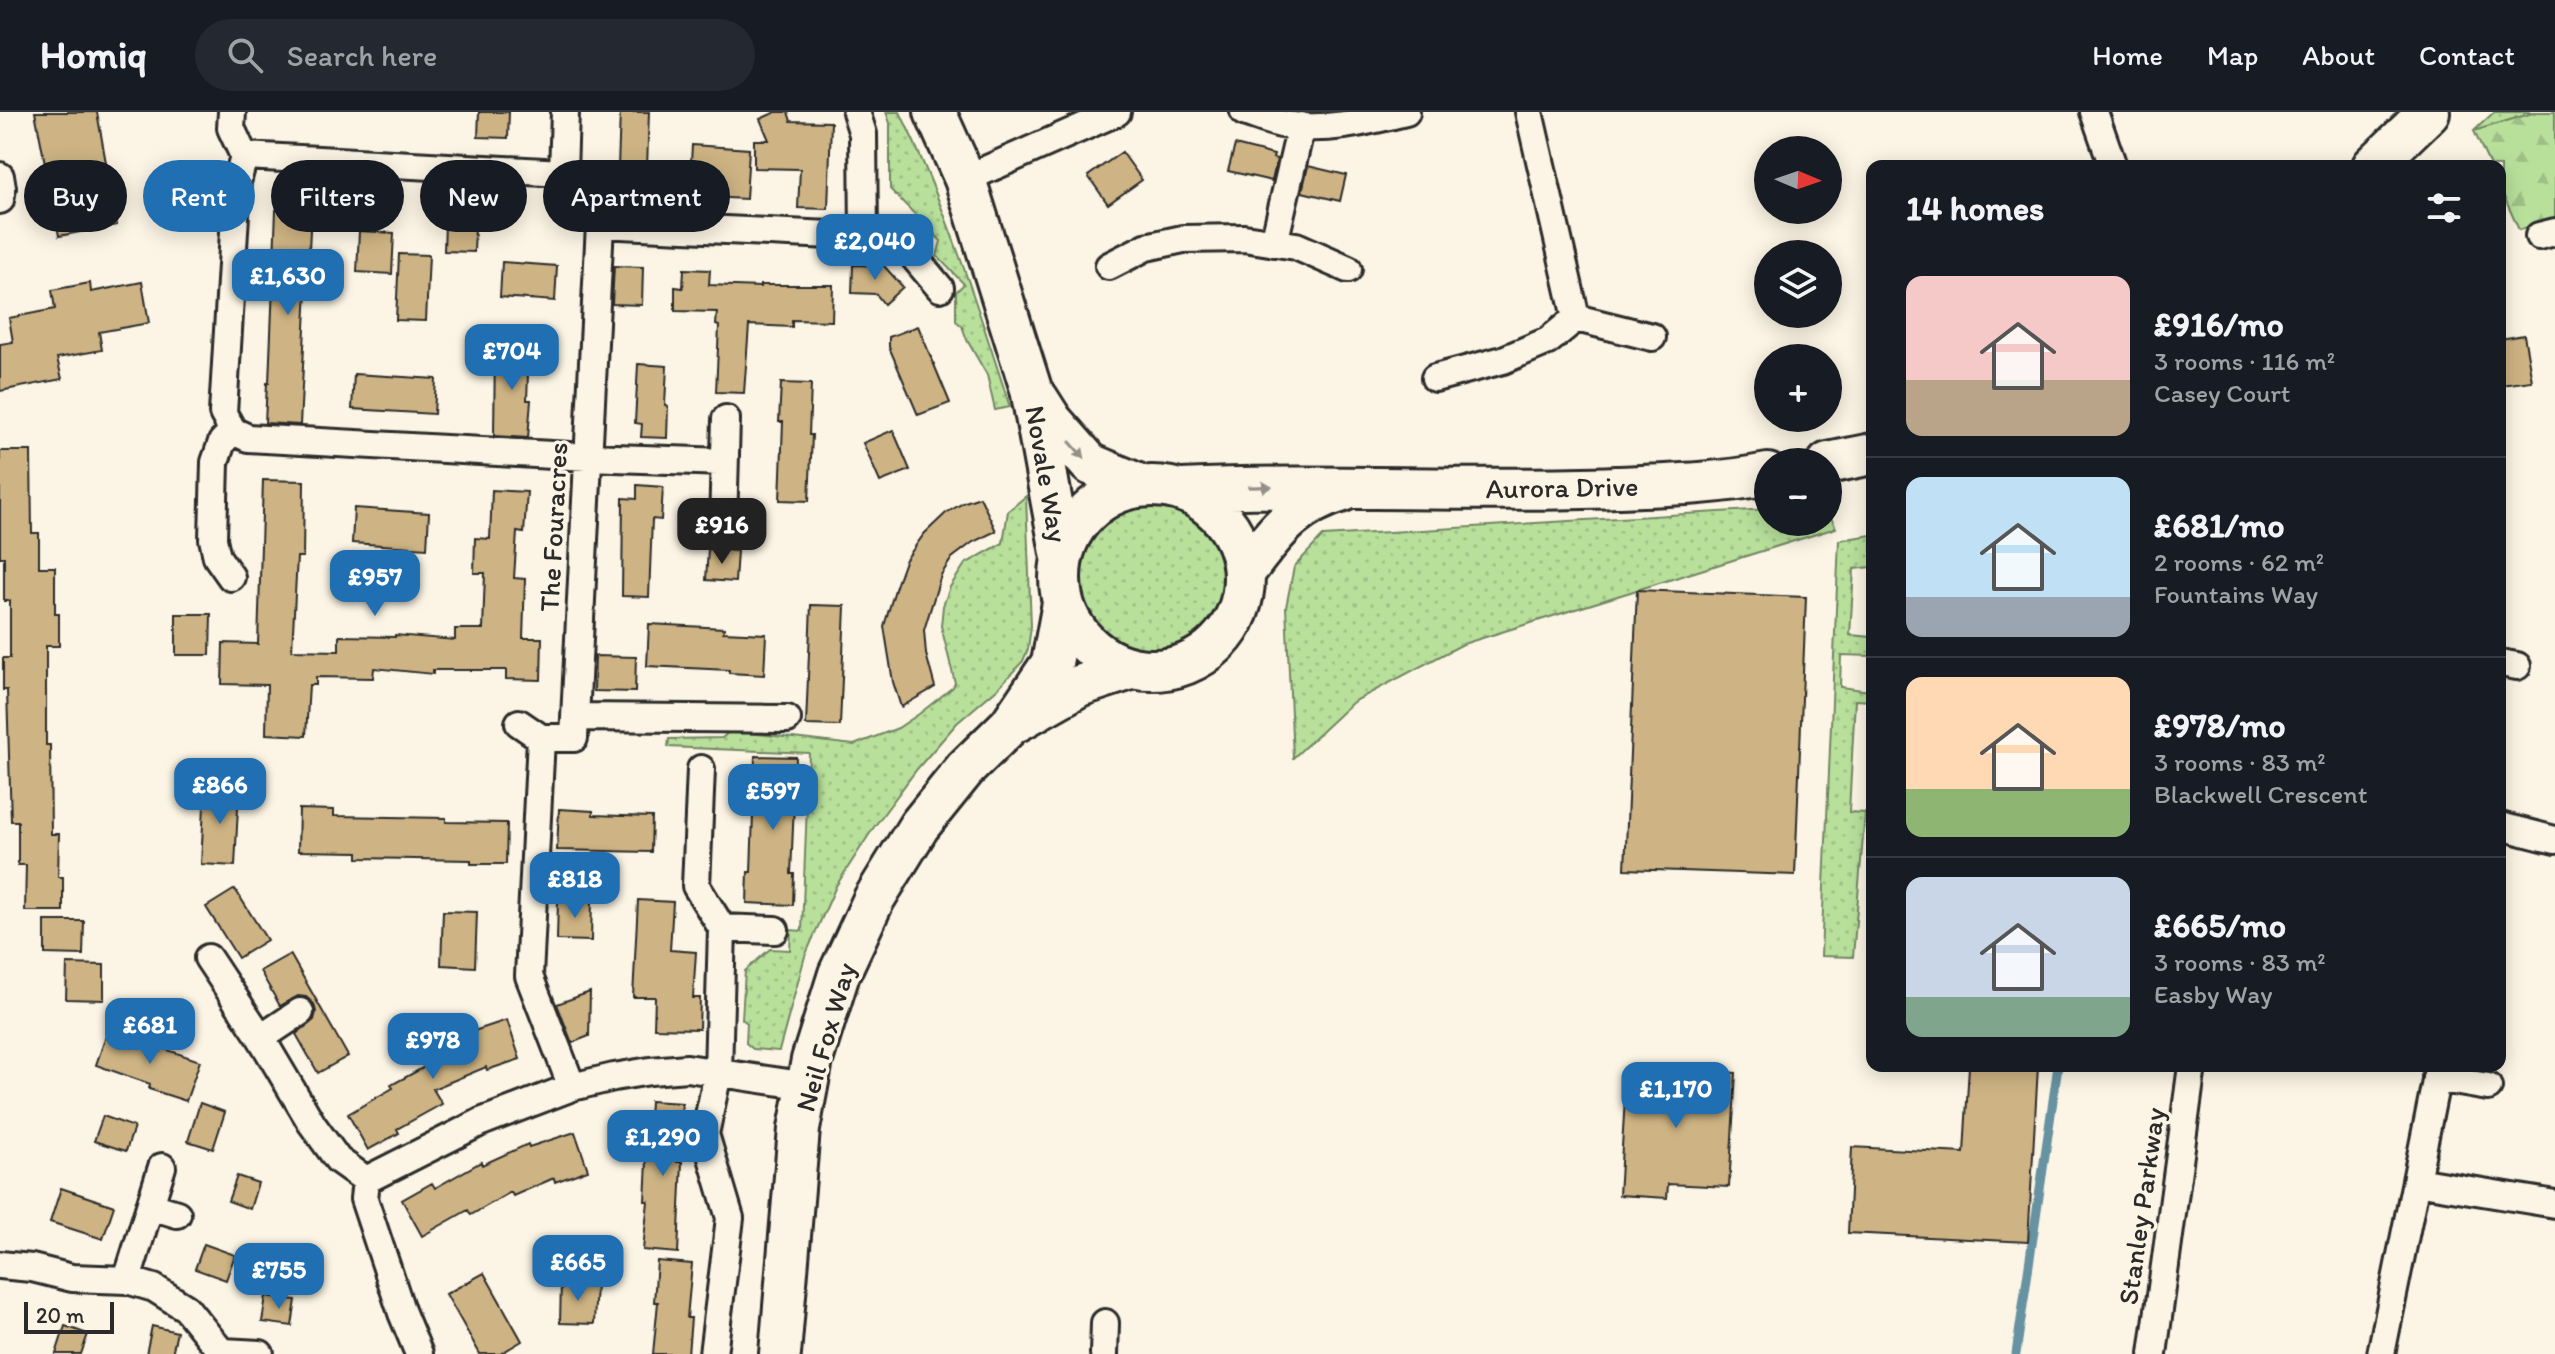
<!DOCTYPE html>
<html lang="en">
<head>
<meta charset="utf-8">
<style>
  :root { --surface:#171b24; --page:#242831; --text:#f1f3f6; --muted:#9ea1a6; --line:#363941; --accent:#1f6fb2 }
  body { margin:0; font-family:Itim,sans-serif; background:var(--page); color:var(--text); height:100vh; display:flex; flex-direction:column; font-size:30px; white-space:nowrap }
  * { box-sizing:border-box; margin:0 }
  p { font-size:26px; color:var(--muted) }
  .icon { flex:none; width:44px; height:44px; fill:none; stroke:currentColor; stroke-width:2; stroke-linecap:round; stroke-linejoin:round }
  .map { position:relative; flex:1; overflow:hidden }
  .panel { position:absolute; left:1866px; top:48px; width:640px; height:912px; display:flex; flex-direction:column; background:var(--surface); border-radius:16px; box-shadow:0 4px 20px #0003 }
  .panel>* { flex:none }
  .guide { position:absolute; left:24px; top:48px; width:760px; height:72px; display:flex; gap:16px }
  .needle { width:52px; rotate:92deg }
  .buttons { position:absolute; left:1754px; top:24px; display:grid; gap:16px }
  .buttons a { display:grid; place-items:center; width:88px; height:88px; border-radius:50%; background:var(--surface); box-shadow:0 4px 20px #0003; font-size:40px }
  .scale { position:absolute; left:24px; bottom:20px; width:90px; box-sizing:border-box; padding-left:8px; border:4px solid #2b2b2b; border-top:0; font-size:22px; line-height:28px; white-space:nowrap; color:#2b2b2b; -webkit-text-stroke:6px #fcf5e5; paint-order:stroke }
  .price { position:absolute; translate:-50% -68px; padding:0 18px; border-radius:16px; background:var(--accent); color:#fff; font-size:26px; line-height:52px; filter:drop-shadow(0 2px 4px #0008) }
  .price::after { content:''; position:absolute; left:50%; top:48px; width:24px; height:18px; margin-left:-12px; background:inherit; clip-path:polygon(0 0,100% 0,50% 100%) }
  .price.active { background:#222; color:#fff }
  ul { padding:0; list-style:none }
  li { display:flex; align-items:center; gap:24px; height:200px; padding:0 40px }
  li+li { border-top:2px solid var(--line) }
  li span { display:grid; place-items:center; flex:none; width:224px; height:160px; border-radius:16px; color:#555 }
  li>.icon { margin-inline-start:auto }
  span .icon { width:96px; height:96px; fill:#fffc; stroke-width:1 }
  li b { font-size:34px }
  h2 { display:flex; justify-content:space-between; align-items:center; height:96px; padding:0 40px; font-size:34px }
  .pill { padding:0 28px; border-radius:36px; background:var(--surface); box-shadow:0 4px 20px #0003; font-size:28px; line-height:72px }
  .pill.active { background:var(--accent); color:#fff }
  header { display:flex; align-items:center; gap:48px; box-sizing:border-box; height:112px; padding:0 40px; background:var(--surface); border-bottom:2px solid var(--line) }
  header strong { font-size:38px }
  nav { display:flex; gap:44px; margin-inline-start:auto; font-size:28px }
  .search { width:560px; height:72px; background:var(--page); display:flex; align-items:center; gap:20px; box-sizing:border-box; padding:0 28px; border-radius:44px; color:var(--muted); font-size:30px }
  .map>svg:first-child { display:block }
  .grass { fill:url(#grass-dots); stroke:#728663; stroke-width:2 }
  .forest { fill:url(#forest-firs); stroke:#728663; stroke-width:2 }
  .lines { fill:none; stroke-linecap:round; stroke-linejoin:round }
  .stream { stroke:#6692a1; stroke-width:9 }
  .building { fill:#ceb484; stroke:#2b2b2b; stroke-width:2 }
  .street-casing { stroke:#2b2b2b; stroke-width:32 }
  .primary-casing { stroke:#2b2b2b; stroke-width:46 }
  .street { stroke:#fcf5e5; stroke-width:26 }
  .primary { stroke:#fcf5e5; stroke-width:40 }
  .oneway { fill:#949088 }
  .labels { text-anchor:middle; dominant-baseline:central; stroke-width:7; stroke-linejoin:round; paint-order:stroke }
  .street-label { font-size:28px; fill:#2b2b2b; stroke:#fcf5e5 }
</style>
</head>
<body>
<header>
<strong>Homiq</strong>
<div class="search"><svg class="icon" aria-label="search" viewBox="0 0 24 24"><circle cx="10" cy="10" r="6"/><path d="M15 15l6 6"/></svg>Search here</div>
<nav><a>Home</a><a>Map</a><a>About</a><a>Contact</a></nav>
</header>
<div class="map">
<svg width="2555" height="1242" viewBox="0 0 2555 1242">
  <defs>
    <pattern id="grass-dots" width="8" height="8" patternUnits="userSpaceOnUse" patternTransform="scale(2)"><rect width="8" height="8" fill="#b8e09b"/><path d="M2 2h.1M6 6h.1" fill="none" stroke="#9ec086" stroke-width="1.8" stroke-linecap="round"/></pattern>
    <pattern id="forest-firs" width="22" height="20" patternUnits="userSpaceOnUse" patternTransform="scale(2)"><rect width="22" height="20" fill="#b8e09b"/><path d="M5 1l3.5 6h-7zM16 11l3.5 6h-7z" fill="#9ec086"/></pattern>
  </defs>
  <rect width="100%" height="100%" fill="#fcf5e5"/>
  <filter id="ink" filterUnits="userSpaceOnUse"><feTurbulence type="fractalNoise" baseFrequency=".0125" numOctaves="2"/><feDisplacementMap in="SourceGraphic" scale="16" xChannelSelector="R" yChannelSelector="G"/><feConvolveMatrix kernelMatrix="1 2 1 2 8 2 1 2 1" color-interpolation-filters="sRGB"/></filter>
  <g filter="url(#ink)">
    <path class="grass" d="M 886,0 L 900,0 C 946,95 978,196 1010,295 L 995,298 L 987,263 L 967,228 L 962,214 L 956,209 L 956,180 L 964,172 L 937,144 L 941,129 L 890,77 L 890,11 Z
      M 2494,0 L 2536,0 L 2474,19 Z
      M 1026,384 L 1031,514 L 1028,537 L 1023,549 L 998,576 L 957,611 L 917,657 L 874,715 L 836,774 L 805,844 L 779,939 L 753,937 L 746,931 L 747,911 L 742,907 L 745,859 L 770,837 L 790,838 L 791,818 L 802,819 L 809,641 L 668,635 L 669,627 L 722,626 L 730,619 L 854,633 L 898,616 L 919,602 L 953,575 L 955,571 L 941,514 L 943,494 L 950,475 L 965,452 L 1003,431 L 1008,399 Z
      M1079 463a74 74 0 1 1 148 0a74 74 0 1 1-148 0Z
      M 1768,397 L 1768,410 L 1828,410 L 1828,400 L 1836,416 L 1463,532 L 1353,590 L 1293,646 L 1286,495 L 1294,455 L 1323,424 Z
      M 1872,423 L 1872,455 L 1854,457 L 1850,523 L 1872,525 L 1872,544 L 1841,543 L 1840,575 L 1870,579 L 1872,589 L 1855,588 L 1849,700 L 1865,701 L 1853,845 L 1821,844 L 1839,428 Z"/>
    <path class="forest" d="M 2536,0 L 2555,0 L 2555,108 L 2519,118 L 2500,76 L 2500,54 L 2490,54 L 2474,19 Z"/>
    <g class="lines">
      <path class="stream" d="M 2016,1242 L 2058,954"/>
    </g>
    <path class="building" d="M 35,0 L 97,0 L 117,113 L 59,124 Z
      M 479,0 L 509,0 L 508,26 L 478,25 Z
      M 620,0 L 649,0 L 646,84 L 617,83 Z
      M 776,0 L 788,0 L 791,9 L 831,10 L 828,97 L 798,96 L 800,57 L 754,56 L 754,28 L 769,28 L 760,7 Z
      M 692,33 L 749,37 L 746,87 L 689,84 Z
      M 1235,33 L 1274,43 L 1273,46 L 1277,47 L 1272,69 L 1228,59 Z
      M 1122,40 L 1142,68 L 1108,92 L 1088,64 Z
      M 1308,54 L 1346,63 L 1340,89 L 1302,80 Z
      M 446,84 L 476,85 L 474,140 L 444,139 Z
      M 276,98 L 311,99 L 300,313 L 265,311 L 267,271 L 269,271 Z
      M 359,119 L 394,121 L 392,162 L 357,160 Z
      M 399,142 L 429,143 L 426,209 L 396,208 Z
      M 502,150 L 557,154 L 555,189 L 500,185 Z
      M 853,153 L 884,154 L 903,175 L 884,192 L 876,182 L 852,181 Z
      M 614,154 L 643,155 L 642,193 L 612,192 Z
      M 684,157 L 710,158 L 709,173 L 760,175 L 760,173 L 833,173 L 832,209 L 792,208 L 792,215 L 749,213 L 744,281 L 716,280 L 719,214 L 716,213 L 717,200 L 675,199 L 675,175 L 683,176 Z
      M 142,170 L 149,211 L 99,220 L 102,238 L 57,246 L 62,267 L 0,279 L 0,232 L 13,230 L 9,206 L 55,197 L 52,178 L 90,171 L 91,180 Z
      M 918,214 L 950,291 L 918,303 L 889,235 L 889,225 Z
      M 2524,223 L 2532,269 L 2500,273 L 2500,227 Z
      M 495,234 L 529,236 L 527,288 L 531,288 L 528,326 L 494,324 Z
      M 638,252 L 667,254 L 665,293 L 668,294 L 667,326 L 641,325 L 642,312 L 635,311 Z
      M 354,262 L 436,267 L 434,302 L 352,297 Z
      M 781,271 L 811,272 L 809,323 L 812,323 L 809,389 L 780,388 L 783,310 L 779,310 Z
      M 893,318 L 910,358 L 880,370 L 863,331 Z
      M 0,339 L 31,339 L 32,421 L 39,421 L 39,455 L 55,455 L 55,502 L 59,502 L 59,534 L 46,534 L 46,633 L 50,633 L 51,722 L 59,722 L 58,765 L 63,765 L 63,799 L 25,799 L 26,753 L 18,753 L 18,709 L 11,709 L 7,578 L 3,578 L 3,546 L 10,546 L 10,489 L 4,489 L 4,445 L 0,445 Z
      M 263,368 L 304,369 L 303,445 L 297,445 L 292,538 L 339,539 L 339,524 L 395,525 L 395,523 L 455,528 L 455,517 L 483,517 L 485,461 L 474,461 L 475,426 L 490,427 L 492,378 L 527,380 L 524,421 L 517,420 L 514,466 L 525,467 L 523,526 L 542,526 L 541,568 L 506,567 L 506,558 L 433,558 L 433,562 L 374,556 L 373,566 L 316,565 L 316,573 L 309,573 L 306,624 L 266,622 L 267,573 L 222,572 L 223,531 L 258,532 Z
      M 637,373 L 663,375 L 661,408 L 652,407 L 649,485 L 622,484 L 623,386 L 637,387 Z
      M 980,385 L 996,419 L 973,430 L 952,446 L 941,463 L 924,518 L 926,542 L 935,575 L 901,595 L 893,570 L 884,514 L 896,474 L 905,449 L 924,422 L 946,401 L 965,390 Z
      M 354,396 L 429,401 L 427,436 L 352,431 Z
      M 708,437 L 737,439 L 735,470 L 706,468 Z
      M 1637,478 L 1806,485 L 1795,763 L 1625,757 Z
      M 811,493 L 845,494 L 840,614 L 806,613 Z
      M 176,502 L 211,502 L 210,543 L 176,543 Z
      M 649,512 L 724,516 L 723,520 L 766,522 L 764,563 L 729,561 L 729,558 L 647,554 Z
      M 595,544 L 636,545 L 635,580 L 594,579 Z
      M 755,644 L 796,645 L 791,762 L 794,762 L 793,793 L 747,791 L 748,760 L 751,760 Z
      M 205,674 L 239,675 L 235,754 L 201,752 Z
      M 299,697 L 334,698 L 334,704 L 446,706 L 446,710 L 507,711 L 506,752 L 471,752 L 471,748 L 358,746 L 358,740 L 298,739 Z
      M 559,697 L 593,699 L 593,703 L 652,705 L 651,740 L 557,738 Z
      M 235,777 L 267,828 L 238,846 L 206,795 Z
      M 558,787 L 592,787 L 591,829 L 557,828 Z
      M 638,788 L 673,790 L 670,838 L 696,840 L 693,886 L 700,886 L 699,917 L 654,916 L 655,885 L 633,885 Z
      M 443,799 L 477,800 L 475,855 L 441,853 Z
      M 45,809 L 84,809 L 83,843 L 45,842 Z
      M 290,842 L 348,944 L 318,961 L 296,922 L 314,908 L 316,900 L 314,892 L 306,885 L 298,884 L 280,894 L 260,859 Z
      M 67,852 L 104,853 L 104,888 L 66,887 Z
      M 590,880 L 589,924 L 572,931 L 557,892 Z
      M 507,908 L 520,947 L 487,958 L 486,955 L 433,977 L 442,992 L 397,1017 L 399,1021 L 368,1038 L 348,1002 L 393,976 L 391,973 L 430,952 L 423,937 L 455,923 L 456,925 Z
      M 107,921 L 161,939 L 162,936 L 200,949 L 186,989 L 149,977 L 150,972 L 96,953 Z
      M 1627,954 L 1736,961 L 1729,1075 L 1668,1072 L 1667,1086 L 1619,1083 Z
      M 1969,954 L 2038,954 L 2028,1130 L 1848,1121 L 1852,1035 L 1964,1041 Z
      M 650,989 L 682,991 L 677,1050 L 682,1050 L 678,1141 L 643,1138 L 648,1089 L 645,1089 Z
      M 200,991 L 225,1000 L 213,1037 L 188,1029 Z
      M 103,1004 L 134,1015 L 126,1039 L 94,1029 Z
      M 575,1020 L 588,1058 L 555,1070 L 554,1066 L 513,1084 L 511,1080 L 471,1103 L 468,1098 L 422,1124 L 402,1088 L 432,1071 L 435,1076 L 481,1050 L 482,1053 L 528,1032 L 529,1035 Z
      M 237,1064 L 258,1071 L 250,1097 L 228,1089 Z
      M 61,1076 L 114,1094 L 103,1127 L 50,1110 Z
      M 204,1132 L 235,1143 L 226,1168 L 195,1157 Z
      M 657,1149 L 692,1152 L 687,1206 L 691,1206 L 688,1242 L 653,1242 L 658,1190 L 654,1190 Z
      M 484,1161 L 522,1229 L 500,1242 L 480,1242 L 446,1182 Z
      M 561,1170 L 596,1171 L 594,1212 L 560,1211 Z
      M 266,1184 L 296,1188 L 292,1214 L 262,1210 Z
      M 65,1214 L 88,1222 L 81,1242 L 56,1242 Z
      M 152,1214 L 177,1220 L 172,1242 L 146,1242 Z"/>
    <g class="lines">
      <g class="street-casing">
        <path id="street" d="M 232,0 L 231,16 L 244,44 L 237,70 L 223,301 L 233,319
          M 856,0 L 863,22 L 864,124
          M 1244,0 C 1256,4 1268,9 1281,12 C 1322,21 1366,10 1406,0
          M 1529,0 L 1576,206 L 1652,225
          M 2094,0 L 2113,54
          M 244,44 L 563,61
          M 0,64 L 2,76 L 0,88
          M 965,67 L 1117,0
          M 600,112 L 892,126 L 903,132 L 940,176
          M 2539,124 L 2555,120
          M 1274,131 L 1301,14
          M 1109,154 L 1146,135 L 1183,127 L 1244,126 L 1296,134 L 1348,157
          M 1435,266 L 1503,248 L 1548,229 L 1576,206
          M 233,319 L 248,326 L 588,345 L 724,350
          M 723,413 L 726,307
          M 231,465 L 217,445 L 213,427 L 215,350 L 222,330 L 233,319
          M 2500,551 L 2517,554
          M 576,605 L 787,607
          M 519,611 L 541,626 L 574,626 L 600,112 L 563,61 L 565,0
          M 541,626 L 529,864 L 572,975
          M 701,657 L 696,774 L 722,816 L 718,961 L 705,1022 L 730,1106 L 713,1242
          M 2500,714 L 2555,728
          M 722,816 L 775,818
          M 208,846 L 261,926 L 312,1012 L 338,1048 L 366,1068
          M 261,926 L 300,900
          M 2436,966 L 2488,975
          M 2416,1069 L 2439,954
          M 151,1094 L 177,1102
          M 0,1153 L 32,1156 L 72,1166 L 127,1168 L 154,1176 L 186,1196 L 223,1242
          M 127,1168 L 162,1055
          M 223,1240 L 260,1242
          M 419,1242 L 402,1201 L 364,1087 L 366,1068 L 481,1010 L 572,975 L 614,965 L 650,959 L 687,956 L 808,974
          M 1104,1242 L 1105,1211
          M 2153,1242 L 2192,954
          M 2381,1242 L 2416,1069 L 2555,1092"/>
      </g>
      <g class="primary-casing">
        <path id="primary" d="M 935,0 L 965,67 L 1031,277 L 1062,446
          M 2373,54 L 2429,0
          M 1038,287 L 1052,309 L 1090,352 L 1142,374
          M 1828,351 L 1872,342
          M1060 466a92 92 0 1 1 184 0a92 92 0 1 1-184 0Z
          M 1182,378 C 1326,371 1471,381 1616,375 C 1667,373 1717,372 1768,362
          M 1244,461 C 1274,422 1293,393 1343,379
          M 1017,609 L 1079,574 L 1131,557
          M 780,1242 L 799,1017 L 812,948 L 839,862 L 874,787 L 919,714 L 965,657 L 1010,613 L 1052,551 L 1063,491"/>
      </g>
      <use href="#street" class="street"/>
      <use href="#primary" class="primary"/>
    </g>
    <defs><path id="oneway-solid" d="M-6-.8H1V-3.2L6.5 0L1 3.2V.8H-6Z" transform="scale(2)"/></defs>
    <g class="oneway">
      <use href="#oneway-solid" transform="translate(1077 338) rotate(49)"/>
      <use href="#oneway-solid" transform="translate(1260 375) rotate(-1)"/>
    </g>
  </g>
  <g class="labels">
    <g class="street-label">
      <text transform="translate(1047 362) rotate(80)">Novale Way</text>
      <text transform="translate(1562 375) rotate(-1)">Aurora Drive</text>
      <text transform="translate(553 415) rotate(-87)">The Fouracres</text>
      <text transform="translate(825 925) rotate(-74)">Neil Fox Way</text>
      <text transform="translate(2141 1094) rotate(-82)">Stanley Parkway</text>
    </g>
  </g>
</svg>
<div class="buttons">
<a><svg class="needle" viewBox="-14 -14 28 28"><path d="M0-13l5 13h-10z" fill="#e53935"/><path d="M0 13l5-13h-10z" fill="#9ea1a6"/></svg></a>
<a><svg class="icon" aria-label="layers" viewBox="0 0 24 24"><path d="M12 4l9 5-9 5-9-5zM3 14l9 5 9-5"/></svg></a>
<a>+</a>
<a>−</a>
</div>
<div class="scale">20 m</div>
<b class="price" style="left:875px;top:170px">£2,040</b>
<b class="price" style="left:288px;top:205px">£1,630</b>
<b class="price" style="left:512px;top:280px">£704</b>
<b class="price active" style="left:722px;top:454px">£916</b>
<b class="price" style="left:375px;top:506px">£957</b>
<b class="price" style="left:220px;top:714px">£866</b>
<b class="price" style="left:773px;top:720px">£597</b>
<b class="price" style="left:575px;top:808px">£818</b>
<b class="price" style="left:150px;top:954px">£681</b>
<b class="price" style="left:433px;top:969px">£978</b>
<b class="price" style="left:1676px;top:1018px">£1,170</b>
<b class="price" style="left:663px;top:1066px">£1,290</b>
<b class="price" style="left:578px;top:1191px">£665</b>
<b class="price" style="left:279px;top:1199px">£755</b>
<div class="guide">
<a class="pill">Buy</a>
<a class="pill active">Rent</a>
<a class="pill">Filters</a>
<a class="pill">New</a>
<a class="pill">Apartment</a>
</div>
<section class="panel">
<h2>14 homes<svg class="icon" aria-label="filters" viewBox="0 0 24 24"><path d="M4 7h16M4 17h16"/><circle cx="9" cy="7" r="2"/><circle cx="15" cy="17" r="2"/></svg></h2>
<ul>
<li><span style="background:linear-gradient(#f6c9c9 65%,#b9a48a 0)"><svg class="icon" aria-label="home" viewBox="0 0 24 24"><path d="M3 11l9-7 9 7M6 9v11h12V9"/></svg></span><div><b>£916/mo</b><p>3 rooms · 116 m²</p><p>Casey Court</p></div></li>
<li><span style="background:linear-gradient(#bfe0f5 75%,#9aa5b1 0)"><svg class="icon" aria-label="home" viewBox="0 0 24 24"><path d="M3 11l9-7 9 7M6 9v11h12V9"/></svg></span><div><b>£681/mo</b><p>2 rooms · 62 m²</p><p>Fountains Way</p></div></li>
<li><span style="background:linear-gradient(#ffd9b3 70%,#8fb573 0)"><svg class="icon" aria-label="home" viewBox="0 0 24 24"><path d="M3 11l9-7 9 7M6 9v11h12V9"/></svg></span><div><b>£978/mo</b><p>3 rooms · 83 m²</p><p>Blackwell Crescent</p></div></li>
<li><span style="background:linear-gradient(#c9d6e8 75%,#7fa58c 0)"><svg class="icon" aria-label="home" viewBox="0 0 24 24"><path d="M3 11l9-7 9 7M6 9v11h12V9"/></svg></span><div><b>£665/mo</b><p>3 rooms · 83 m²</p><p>Easby Way</p></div></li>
</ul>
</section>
</div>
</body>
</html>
